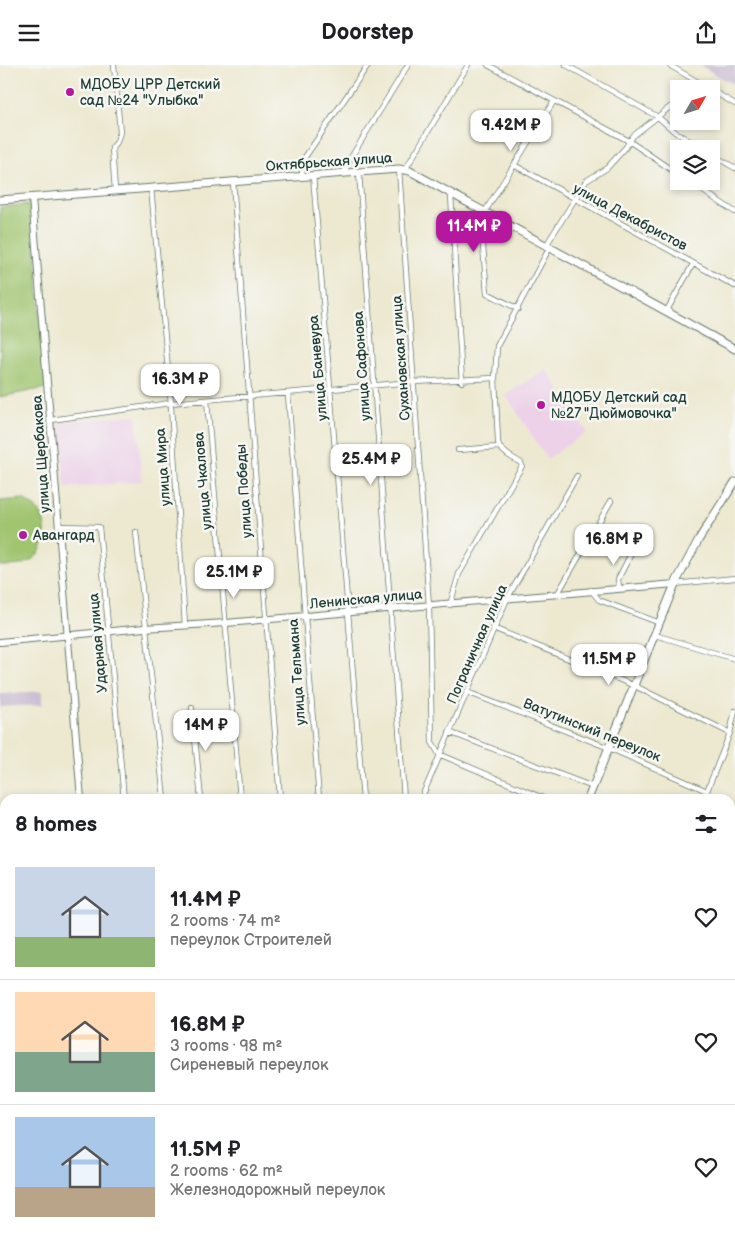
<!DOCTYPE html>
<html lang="en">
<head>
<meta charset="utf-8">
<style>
  :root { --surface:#fff; --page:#f6f6f6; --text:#202124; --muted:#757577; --line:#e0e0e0; --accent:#b5179e }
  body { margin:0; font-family:"Balsamiq Sans",sans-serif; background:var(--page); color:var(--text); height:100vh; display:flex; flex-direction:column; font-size:19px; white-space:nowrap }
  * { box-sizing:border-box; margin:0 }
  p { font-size:16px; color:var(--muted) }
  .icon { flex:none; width:28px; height:28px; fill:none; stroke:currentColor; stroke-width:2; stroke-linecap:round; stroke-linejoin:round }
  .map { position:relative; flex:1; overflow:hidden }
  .drawer { position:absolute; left:0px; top:729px; width:735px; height:446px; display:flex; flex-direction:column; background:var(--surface); border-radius:15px 15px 0 0; box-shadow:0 2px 8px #0003 }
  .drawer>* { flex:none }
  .needle { width:32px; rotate:51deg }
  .controls { position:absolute; left:670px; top:15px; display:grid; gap:10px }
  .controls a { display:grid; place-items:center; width:50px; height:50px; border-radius:0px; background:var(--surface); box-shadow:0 2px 8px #0003; font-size:25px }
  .price { position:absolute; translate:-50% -42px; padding:0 11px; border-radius:10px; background:#fff; color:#222; font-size:16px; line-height:32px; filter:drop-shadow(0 1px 2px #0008) }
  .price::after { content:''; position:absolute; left:50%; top:30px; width:15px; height:11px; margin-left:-8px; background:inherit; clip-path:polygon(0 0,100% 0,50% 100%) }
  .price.active { background:var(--accent); color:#fff }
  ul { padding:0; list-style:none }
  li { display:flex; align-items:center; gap:15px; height:125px; padding:0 15px }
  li+li { border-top:1px solid var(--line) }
  li span { display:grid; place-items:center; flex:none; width:140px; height:100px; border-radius:0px; color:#555 }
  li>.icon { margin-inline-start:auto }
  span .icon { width:60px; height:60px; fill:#fffc; stroke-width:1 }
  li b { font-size:21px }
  h2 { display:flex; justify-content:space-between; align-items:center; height:60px; padding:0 15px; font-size:21px }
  header { display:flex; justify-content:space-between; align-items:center; height:65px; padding:0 15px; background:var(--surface); font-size:22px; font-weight:700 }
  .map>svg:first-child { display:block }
  .built { fill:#ecd1e9 }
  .industrial { fill:#cbbfd4 }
  .green { fill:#a0c570; stroke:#608152 }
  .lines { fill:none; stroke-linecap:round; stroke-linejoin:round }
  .minor-casing { stroke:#67796b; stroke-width:6 }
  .tertiary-casing { stroke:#67796b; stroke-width:8 }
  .secondary-casing { stroke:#67796b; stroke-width:8 }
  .primary-casing { stroke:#67796b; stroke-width:9 }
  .minor { stroke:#fff; stroke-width:4.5 }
  .tertiary { stroke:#fff; stroke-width:5.5 }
  .secondary { stroke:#fff; stroke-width:6 }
  .primary { stroke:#fff; stroke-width:7 }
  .poi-dot { fill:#b5179e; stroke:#f6f6f2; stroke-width:2 }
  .labels { text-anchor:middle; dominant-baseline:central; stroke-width:5; stroke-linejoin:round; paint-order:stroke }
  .poi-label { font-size:14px; fill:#1f3d34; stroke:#f6f6f2; text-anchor:start }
  .street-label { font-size:14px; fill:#1f3d34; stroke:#f6f6f2 }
</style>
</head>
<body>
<header><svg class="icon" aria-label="menu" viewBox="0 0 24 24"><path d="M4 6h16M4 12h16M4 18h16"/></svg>Doorstep<svg class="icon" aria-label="share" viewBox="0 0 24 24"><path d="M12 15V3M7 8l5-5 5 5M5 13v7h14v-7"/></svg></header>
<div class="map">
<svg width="735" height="1174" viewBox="0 0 735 1174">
  <rect width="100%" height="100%" fill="#f6f6f2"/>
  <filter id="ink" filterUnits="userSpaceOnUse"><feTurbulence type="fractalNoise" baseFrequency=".02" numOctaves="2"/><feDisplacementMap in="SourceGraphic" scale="10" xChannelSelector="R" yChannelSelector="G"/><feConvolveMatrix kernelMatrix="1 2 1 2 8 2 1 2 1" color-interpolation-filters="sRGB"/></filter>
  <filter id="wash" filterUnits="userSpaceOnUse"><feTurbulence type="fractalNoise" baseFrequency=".0096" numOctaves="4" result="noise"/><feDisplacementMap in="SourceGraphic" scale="20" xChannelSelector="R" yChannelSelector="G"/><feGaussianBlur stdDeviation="1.12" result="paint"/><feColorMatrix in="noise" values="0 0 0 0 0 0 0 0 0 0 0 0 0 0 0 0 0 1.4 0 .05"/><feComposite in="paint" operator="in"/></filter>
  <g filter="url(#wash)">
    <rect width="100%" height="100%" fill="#ede9d1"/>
    <path class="built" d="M 546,304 L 587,367 L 547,394 L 506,330 Z
      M 136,350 L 142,416 L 65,423 L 59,357 Z"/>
    <path class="industrial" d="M 700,0 L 735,0 L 735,19 L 725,15 Z
      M 42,626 L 42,640 L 0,642 L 0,629 Z"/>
    <path class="green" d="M 32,139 L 46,323 L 0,332 L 0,142 Z
      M 24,434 C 28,440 36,441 41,449 C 51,468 43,495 20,500 C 14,501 6,501 0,501 L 0,436 Z
      M 0,1048 L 5,1108 L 5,1170 L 10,1170 L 10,1174 L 3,1174 L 0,1126 Z"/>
  </g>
  <g filter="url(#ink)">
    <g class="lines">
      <g class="minor-casing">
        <path id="minor" d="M 114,0 L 120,67 L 117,77 L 112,83 L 115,126
          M 488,0 L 629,76 L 679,110
          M 566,0 L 658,52 L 675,67 L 703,84
          M 669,0 L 710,24
          M 692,24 L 699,18
          M 711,25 L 735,39
          M 711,89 L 735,103
          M 514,100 L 735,221
          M 399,104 L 429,541 L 432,677 L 439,689 L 545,734
          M 405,105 L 468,0
          M 359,107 L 404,734
          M 344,108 L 350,94 L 408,0
          M 313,110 L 363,734
          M 302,111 L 303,95 L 368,0
          M 688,116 L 735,147
          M 233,117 L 280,734
          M 151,123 L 170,326 L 185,561
          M 451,130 L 462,317
          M 480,146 L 487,228 L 518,244
          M 484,148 L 554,36
          M 547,179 L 586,116 L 607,103 L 626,82 L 633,71 L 679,35
          M 666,247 L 693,199
          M 288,329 L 319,734
          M 207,335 L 240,734
          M 51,355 L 170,338 L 413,317 L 495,313
          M 458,385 L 499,382
          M 58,461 L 99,462 L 124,734
          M 136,467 L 164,734
          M 675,519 L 735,513
          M 619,523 L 618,514 L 634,483
          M 591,525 L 599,535 L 660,558
          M 558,528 L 611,436
          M 450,540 L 459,509 L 522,401 L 521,398 L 508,390 L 499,382 L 498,376 L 495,313 L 497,281 L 550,182
          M 493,563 L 635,621 L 730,668
          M 655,570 L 735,594
          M 467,627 L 609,683 L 707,726
          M 192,643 L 201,734
          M 449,667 L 593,722
          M 421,734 L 507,534 L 577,411
          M 709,734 L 707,726 L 730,668 L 735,646
          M 730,883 L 735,885
          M 730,971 L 735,973
          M 730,995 L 735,982
          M 161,1170 L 161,1174
          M 196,1170 L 196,1174
          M 316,1170 L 325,1174
          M 388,1170 L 397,1174
          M 632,1170 L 632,1174
          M 662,1170 L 663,1174
          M 722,1170 L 722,1174
          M 242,1174 L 244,1170"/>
      </g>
      <g class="tertiary-casing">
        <path id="tertiary" d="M 730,847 L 735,845
          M 0,1014 L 5,1080
          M 12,1170 L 13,1174"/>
      </g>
      <g class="secondary-casing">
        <path id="secondary" d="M 32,133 L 81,734
          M 0,577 L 144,563 L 226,558 L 675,519
          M 0,790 L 5,789
          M 117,1170 L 118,1174"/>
      </g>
      <g class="primary-casing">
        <path id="primary" d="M 0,135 L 359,107 L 399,104 L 410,106 L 735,284
          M 588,734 L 675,519 L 699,474 L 735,417
          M 412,1174 L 413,1170"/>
      </g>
      <use href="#minor" class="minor"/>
      <use href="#tertiary" class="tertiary"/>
      <use href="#secondary" class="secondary"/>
      <use href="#primary" class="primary"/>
    </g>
  </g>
  <g class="poi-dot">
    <circle cx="70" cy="27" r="5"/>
    <circle cx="541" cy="340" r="5"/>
    <circle cx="23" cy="470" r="5"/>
  </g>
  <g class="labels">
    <g class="poi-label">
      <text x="80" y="19">МДОБУ ЦРР Детский<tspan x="80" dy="16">сад №24 "Улыбка"</tspan></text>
      <text x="551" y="332">МДОБУ Детский сад<tspan x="551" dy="16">№27 "Дюймовочка"</tspan></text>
      <text x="33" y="470">Авангард</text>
    </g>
    <g class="street-label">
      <text transform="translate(329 97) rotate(-4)">Октябрьская улица</text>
      <text transform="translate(630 152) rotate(28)">улица Декабристов</text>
      <text transform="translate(401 293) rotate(-94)">Сухановская улица</text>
      <text transform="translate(362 301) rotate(-94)">улица Сафонова</text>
      <text transform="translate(318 303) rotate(-95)">улица Баневура</text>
      <text transform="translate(41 389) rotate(-94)">улица Щербакова</text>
      <text transform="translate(163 402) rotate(-94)">улица Мира</text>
      <text transform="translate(203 416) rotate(-95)">улица Чкалова</text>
      <text transform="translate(244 426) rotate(-94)">улица Победы</text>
      <text transform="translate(366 534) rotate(-5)">Ленинская улица</text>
      <text transform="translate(98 578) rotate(-95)">Ударная улица</text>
      <text transform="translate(477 579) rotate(-66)">Пограничная улица</text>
      <text transform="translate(297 607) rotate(-94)">улица Тельмана</text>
      <text transform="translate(592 665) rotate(22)">Ватутинский переулок</text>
    </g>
  </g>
</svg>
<div class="controls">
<a><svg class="needle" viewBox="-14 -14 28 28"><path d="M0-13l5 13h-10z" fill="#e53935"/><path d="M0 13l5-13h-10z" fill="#757577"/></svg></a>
<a><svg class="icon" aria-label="layers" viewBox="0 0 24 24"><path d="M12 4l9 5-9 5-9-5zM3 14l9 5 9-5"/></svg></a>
</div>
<b class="price" style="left:511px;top:87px">9.42M ₽</b>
<b class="price active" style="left:474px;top:188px">11.4M ₽</b>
<b class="price" style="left:180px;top:341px">16.3M ₽</b>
<b class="price" style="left:371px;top:421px">25.4M ₽</b>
<b class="price" style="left:614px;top:501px">16.8M ₽</b>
<b class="price" style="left:234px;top:534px">25.1M ₽</b>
<b class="price" style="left:609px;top:621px">11.5M ₽</b>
<b class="price" style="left:206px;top:687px">14M ₽</b>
<section class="drawer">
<h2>8 homes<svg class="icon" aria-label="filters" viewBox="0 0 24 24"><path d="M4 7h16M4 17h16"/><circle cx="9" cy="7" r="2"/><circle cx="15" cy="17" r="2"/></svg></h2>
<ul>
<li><span style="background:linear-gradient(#c9d6e8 70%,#8fb573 0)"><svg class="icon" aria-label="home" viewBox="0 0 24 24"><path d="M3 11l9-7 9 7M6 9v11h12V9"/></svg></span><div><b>11.4M ₽</b><p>2 rooms · 74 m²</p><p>переулок Строителей</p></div><svg class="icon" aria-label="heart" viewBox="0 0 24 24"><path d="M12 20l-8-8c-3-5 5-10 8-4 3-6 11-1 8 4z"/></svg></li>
<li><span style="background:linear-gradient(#ffd9b3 60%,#7fa58c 0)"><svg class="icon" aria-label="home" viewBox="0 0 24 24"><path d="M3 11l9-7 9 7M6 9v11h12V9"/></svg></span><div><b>16.8M ₽</b><p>3 rooms · 98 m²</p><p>Сиреневый переулок</p></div><svg class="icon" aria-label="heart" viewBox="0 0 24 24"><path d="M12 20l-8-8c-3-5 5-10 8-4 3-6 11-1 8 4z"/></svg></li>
<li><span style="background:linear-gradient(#a9c7e8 70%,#b9a48a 0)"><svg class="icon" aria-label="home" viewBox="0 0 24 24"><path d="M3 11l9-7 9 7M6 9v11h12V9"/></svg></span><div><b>11.5M ₽</b><p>2 rooms · 62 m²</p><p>Железнодорожный переулок</p></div><svg class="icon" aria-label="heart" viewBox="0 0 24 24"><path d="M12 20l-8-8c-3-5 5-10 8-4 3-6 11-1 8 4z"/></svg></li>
</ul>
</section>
</div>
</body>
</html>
